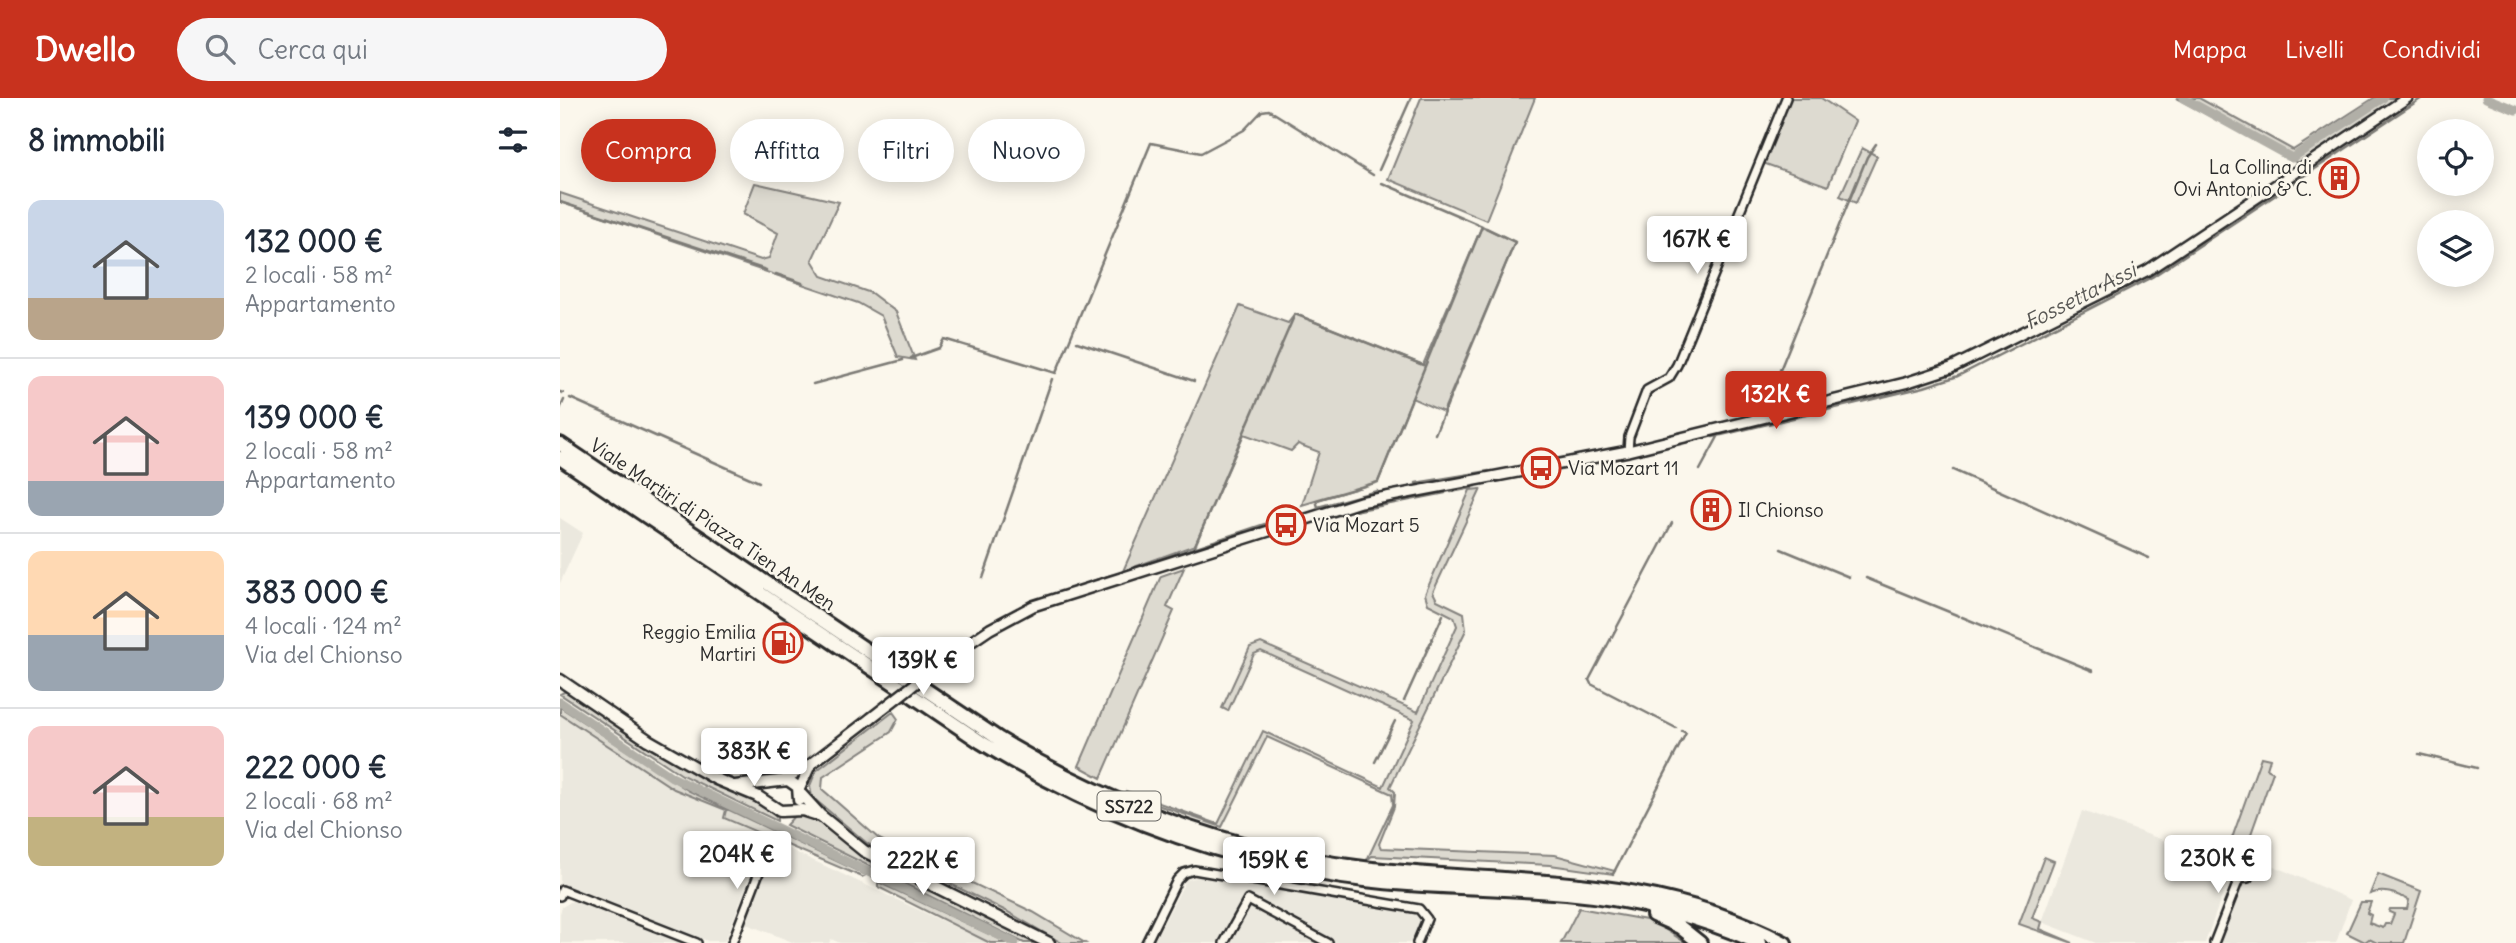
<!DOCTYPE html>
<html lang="it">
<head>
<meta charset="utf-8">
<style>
  :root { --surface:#fff; --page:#f6f6f7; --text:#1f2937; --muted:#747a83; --line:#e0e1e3; --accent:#c8321e }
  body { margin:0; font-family:Delius,sans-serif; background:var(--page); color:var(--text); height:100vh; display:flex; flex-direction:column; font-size:26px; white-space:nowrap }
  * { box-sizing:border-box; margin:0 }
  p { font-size:23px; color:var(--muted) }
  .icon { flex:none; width:38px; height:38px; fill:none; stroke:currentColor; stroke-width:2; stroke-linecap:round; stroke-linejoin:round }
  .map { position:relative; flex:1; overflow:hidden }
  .panel { display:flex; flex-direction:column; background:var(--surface); width:560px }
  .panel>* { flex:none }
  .banner { position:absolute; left:21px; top:21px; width:665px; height:63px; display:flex; gap:14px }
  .controls { position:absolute; left:1857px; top:21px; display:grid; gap:14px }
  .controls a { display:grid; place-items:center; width:77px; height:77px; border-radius:50%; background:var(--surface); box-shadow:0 4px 18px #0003; font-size:35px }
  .price { position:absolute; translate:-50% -60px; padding:0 16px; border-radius:7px; background:#fff; color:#222; font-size:23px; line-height:46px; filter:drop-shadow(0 2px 4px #0008) }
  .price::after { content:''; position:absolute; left:50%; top:42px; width:21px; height:16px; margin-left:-10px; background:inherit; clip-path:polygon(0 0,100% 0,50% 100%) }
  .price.selected { background:var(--accent); color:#fff }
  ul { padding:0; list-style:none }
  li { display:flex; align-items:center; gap:21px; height:175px; padding:0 28px }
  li+li { border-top:2px solid var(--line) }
  li span { display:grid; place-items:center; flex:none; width:196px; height:140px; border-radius:14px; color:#555 }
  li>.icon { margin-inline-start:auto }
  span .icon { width:84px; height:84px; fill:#fffc; stroke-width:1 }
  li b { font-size:30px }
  h2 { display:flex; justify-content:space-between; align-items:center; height:84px; padding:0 28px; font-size:30px }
  .tag { padding:0 24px; border-radius:32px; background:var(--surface); box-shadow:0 4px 18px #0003; font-size:24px; line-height:63px }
  .tag.selected { background:var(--accent); color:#fff }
  header { display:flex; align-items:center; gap:42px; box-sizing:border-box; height:98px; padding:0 35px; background:var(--accent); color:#fff }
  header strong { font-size:33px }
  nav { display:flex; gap:38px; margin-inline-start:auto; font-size:24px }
  .search { width:490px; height:63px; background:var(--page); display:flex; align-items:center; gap:18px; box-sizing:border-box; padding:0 24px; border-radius:38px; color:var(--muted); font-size:26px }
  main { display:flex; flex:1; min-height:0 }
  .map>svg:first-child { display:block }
  .built { fill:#ebe8de }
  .green { fill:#dddad0; stroke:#84827e; stroke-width:2 }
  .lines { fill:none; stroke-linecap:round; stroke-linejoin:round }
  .stream { stroke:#7b7a75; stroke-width:2.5 }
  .canal { stroke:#b1afa7; stroke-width:9 }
  .minor-casing { stroke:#2b2b2b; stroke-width:12 }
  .tertiary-casing { stroke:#2b2b2b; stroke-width:14 }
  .secondary-casing { stroke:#2b2b2b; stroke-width:15 }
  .trunk-casing { stroke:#2b2b2b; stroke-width:18 }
  .minor { stroke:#fbf7ec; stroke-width:7 }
  .tertiary { stroke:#fbf7ec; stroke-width:9 }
  .secondary { stroke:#fbf7ec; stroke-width:10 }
  .trunk { stroke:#fbf7ec; stroke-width:12 }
  .tertiary-bridge-casing { stroke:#2b2b2b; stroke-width:14; stroke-linecap:butt }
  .tertiary-bridge { stroke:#fbf7ec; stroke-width:9 }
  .labels { text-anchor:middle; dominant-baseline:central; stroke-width:5; stroke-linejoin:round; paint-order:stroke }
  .shield { fill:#fbf7ec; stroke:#696865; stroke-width:2 }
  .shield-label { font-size:18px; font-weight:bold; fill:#2b2b2b }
  .poi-label { font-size:19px; fill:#2b2b2b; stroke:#fbf7ec; text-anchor:start }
  .street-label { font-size:19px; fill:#2b2b2b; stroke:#fbf7ec }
  .water-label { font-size:21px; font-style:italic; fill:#5a5956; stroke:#fbf7ec }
</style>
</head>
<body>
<header>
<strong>Dwello</strong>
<div class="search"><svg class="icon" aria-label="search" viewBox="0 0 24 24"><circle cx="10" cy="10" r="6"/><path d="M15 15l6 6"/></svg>Cerca qui</div>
<nav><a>Mappa</a><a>Livelli</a><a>Condividi</a></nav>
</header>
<main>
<section class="panel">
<h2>8 immobili<svg class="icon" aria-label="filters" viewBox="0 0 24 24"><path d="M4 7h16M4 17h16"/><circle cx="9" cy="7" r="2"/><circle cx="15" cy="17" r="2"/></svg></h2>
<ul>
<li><span style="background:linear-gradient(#c9d6e8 70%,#b9a48a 0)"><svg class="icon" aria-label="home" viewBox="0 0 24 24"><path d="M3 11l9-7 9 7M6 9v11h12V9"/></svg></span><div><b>132 000 €</b><p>2 locali · 58 m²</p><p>Appartamento</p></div></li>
<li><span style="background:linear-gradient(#f6c9c9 75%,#9aa5b1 0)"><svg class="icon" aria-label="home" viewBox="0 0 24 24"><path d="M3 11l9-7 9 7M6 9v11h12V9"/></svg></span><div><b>139 000 €</b><p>2 locali · 58 m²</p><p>Appartamento</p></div></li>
<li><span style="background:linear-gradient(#ffd9b3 60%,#9aa5b1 0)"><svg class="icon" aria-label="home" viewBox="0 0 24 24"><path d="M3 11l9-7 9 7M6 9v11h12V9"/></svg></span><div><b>383 000 €</b><p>4 locali · 124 m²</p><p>Via del Chionso</p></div></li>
<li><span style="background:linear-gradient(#f6c9c9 65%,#c2b280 0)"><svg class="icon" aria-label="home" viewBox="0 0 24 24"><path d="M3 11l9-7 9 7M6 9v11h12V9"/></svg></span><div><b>222 000 €</b><p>2 locali · 68 m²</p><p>Via del Chionso</p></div></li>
</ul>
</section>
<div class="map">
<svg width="1956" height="845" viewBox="0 0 1956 845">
  <rect width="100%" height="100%" fill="#fbf7ec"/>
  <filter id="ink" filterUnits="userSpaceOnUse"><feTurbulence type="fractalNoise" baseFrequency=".0143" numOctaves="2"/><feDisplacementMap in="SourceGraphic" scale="14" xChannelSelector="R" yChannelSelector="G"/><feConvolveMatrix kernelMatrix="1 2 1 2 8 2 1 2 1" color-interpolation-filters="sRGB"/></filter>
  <g filter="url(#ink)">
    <path class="built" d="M 0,420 L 23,435 L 0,485 Z
      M 0,616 L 114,691 L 167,713 L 164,720 L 205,740 L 165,843 L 148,843 L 0,787 Z
      M 1522,713 L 1673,767 L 1645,845 L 1536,845 L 1482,824 Z
      M 216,745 L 429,845 L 280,845 L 271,841 L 269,845 L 235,845 L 184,825 Z
      M 1693,759 L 1791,802 L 1776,845 L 1660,845 Z
      M 642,778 L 840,812 L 862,818 L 863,825 L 853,845 L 593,845 L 626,782 Z
      M 12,803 L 20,805 L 125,845 L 0,845 L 0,815 L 2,809 Z"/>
    <path class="green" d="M 861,0 L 975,0 L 926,122 L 828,81 Z
      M 1226,0 L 1261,0 L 1295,23 L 1268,88 L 1203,65 L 1126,251 L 1119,249 Z
      M 1616,0 L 1639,0 L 1733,52 L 1814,0 L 1842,0 L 1741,67 Z
      M 1302,50 L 1317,58 L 1296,105 L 1280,98 Z
      M 195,85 L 279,104 L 252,162 L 262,178 L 311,195 L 336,214 L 355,262 L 338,259 L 321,218 L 298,205 L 0,104 L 0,95 L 201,162 L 209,160 L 218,135 L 183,116 Z
      M 922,128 L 955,144 L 883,314 L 852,300 L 818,384 L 742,407 L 759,354 L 738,346 L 731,353 L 684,336 L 635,447 L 563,473 L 680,208 L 728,225 L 735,216 L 863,267 Z
      M 921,391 L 873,494 L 877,502 L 904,515 L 906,532 L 830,689 L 835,694 L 834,709 L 819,746 L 821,750 L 995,757 L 1055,773 L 1053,776 L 990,767 L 812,758 L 807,762 L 833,707 L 832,696 L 707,639 L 662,729 L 565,696 L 566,693 L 658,726 L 703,633 L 823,689 L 854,622 L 701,553 L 694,556 L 668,613 L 662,610 L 690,549 L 701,545 L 858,614 L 897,528 L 894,519 L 868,506 L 865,496 L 910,392 Z
      M 624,470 L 607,509 L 614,513 L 541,680 L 519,668 L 601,478 Z
      M 8,592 L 122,667 L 204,708 L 217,720 L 217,723 L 122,677 L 0,596 Z
      M 0,609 L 129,693 L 306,777 L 302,779 L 164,720 L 166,712 L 114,691 L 0,616 Z
      M 333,614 L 338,621 L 331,634 L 263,679 L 262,691 L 319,741 L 473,814 L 525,845 L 502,845 L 446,813 L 308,746 L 252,699 L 250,688 L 256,673 Z
      M 1701,659 L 1710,661 L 1707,671 L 1713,674 L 1680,767 L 1650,756 L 1655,745 L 1662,747 L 1671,743 Z
      M 236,716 L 257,719 L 312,761 L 311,769 L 226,727 Z
      M 1484,759 L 1494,763 L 1472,820 L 1482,824 L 1480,831 L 1513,845 L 1459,826 Z
      M 330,770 L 482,845 L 464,845 L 323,775 Z
      M 1818,776 L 1861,793 L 1844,845 L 1817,845 L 1809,841 L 1805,844 L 1787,835 L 1801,804 L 1811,804 L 1807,815 L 1811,817 L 1809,825 L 1823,830 L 1825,826 L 1830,826 L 1834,816 L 1829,814 L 1830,811 L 1847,811 L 1849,802 C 1835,795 1823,791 1810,796 Z
      M 318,784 L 448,845 L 430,845 L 318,789 Z
      M 1019,810 L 1092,823 L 1126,845 L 1001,845 Z"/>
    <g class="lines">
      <path class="stream" d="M 819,72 L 851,0
        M 822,85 L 922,128
        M 0,104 L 206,172
        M 216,176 L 242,185
        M 517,244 L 634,283
        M 351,260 L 379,250 L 384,241 L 496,275 L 591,45 L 641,55 L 684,32 L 702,13 L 709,12 L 813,77
        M 253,286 L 343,262
        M 0,294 L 3,295
        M 1209,299 L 1307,59 L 1316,46
        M 10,300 L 199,384
        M 0,311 L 4,302
        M 875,336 L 955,144 L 926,130
        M 1153,339 L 1364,289 L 1398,278 L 1592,179 L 1862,0
        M 1140,372 L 1159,337
        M 1393,372 L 1589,460
        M 856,385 L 929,373
        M 891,394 L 912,390
        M 758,409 L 756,402 L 818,384 L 922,128
        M 758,409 L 817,393
        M 794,413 L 885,395
        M 1112,425 L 1029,582 L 1031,586 L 1116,630
        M 634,450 L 735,216 L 863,267
        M 1221,451 L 1289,479
        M 562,474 L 705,426
        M 423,480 L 492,281
        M 1306,480 L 1399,518
        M 530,484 L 552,477
        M 1402,519 L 1533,573
        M 844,603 L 883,517
        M 1859,656 L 1917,670
        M 815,664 L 835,623
        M 1053,776 L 1126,635 L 1122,633"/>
      <path class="canal" d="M 1623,0 L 1732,60 L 1823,0
        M 1926,0 L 1956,12
        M 0,604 L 112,679 L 455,845"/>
      <g class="minor-casing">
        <path id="minor" d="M 1068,353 L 1069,339 L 1087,292 L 1109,280 L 1117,267 L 1226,0
          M 0,798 L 2,792 L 137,845
          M 172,845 L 208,751
          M 586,845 L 617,782 L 624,775 L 634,772 L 859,811 L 867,821 L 857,845
          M 664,845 L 688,802 L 768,845
          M 1654,845 L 1679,781 L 1688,780"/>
      </g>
      <g class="tertiary-casing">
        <path id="tertiary" d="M 396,554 L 430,531 L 473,508 L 800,404 L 1068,353 L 1345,285 L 1391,270 L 1588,172 L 1847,0
          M 225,681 L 251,666 L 311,620
          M 239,692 L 250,668"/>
      </g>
      <g class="secondary-casing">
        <path id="secondary" d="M 0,582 L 88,642 L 156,681 L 197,698 L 220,713 L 242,712 L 261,718
          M 175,688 L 228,682 L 238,689 L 239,702
          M 240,695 L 261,718 L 304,753 L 489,845"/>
      </g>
      <g class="trunk-casing">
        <path id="trunk" d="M 0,346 L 439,641 C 549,707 668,752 796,769 C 948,789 1081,770 1225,845
          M 0,360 L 421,644 C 539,717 667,765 805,782 C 872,790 939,789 1006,795 C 1073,801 1138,818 1199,845
          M 1093,817 L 1120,829 L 1140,845"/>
      </g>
      <use href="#minor" class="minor"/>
      <use href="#tertiary" class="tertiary"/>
      <use href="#secondary" class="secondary"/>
      <use href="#trunk" class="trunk"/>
      <g class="tertiary-bridge-casing">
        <path id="tertiary-bridge" d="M 311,620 L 396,554"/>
      </g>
      <use href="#tertiary-bridge" class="tertiary-bridge"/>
    </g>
  </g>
  <defs>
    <g id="building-ring" transform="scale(2.0125)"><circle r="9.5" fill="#fbf7ec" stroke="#c8321e" stroke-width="1.5"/><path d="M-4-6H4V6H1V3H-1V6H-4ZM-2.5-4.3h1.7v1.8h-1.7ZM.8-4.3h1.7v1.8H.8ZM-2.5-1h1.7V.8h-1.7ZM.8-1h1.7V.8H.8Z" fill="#c8321e"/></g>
    <g id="bus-ring" transform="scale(2.0125)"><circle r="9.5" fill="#fbf7ec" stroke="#c8321e" stroke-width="1.5"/><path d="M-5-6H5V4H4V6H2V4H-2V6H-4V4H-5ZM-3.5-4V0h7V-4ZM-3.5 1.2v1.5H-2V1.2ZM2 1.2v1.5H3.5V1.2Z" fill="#c8321e"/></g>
    <g id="fuel-ring" transform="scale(2.0125)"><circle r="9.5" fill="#fbf7ec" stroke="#c8321e" stroke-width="1.5"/><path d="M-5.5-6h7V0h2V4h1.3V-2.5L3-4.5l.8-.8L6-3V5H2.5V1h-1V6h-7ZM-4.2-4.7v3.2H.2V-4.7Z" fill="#c8321e"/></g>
  </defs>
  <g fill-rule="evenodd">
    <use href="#building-ring" x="1779" y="80"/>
    <use href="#bus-ring" x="981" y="370"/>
    <use href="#building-ring" x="1151" y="412"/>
    <use href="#bus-ring" x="726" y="427"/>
    <use href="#fuel-ring" x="223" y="545"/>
  </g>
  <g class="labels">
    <rect class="shield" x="537.5" y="693.5" width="63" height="29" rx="5"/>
    <g class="shield-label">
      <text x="569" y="708">SS722</text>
    </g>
    <g class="poi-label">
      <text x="1752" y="69" text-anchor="end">La Collina di<tspan x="1752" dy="22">Ovi Antonio &amp; C.</tspan></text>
      <text x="1008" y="370">Via Mozart 11</text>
      <text x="1178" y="412">Il Chionso</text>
      <text x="753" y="427">Via Mozart 5</text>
      <text x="196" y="534" text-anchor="end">Reggio Emilia<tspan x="196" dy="22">Martiri</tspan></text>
    </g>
    <g class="street-label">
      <text transform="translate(153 426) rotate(34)">Viale Martiri di Piazza Tien An Men</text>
    </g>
    <g class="water-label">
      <text transform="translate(1520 198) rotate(-27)">Fossetta Assi</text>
    </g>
  </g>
</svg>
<div class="controls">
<a><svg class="icon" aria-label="locate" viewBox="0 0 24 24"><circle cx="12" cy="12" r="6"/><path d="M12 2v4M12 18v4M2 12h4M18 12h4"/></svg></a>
<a><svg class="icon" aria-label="layers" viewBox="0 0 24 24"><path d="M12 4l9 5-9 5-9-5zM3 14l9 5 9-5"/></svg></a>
</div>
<b class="price" style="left:1137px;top:178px">167K €</b>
<b class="price selected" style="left:1216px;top:333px">132K €</b>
<b class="price" style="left:363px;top:599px">139K €</b>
<b class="price" style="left:194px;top:690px">383K €</b>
<b class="price" style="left:177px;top:793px">204K €</b>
<b class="price" style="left:1658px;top:797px">230K €</b>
<b class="price" style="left:363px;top:799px">222K €</b>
<b class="price" style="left:714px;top:799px">159K €</b>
<div class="banner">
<a class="tag selected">Compra</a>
<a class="tag">Affitta</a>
<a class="tag">Filtri</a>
<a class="tag">Nuovo</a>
</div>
</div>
</main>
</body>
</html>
